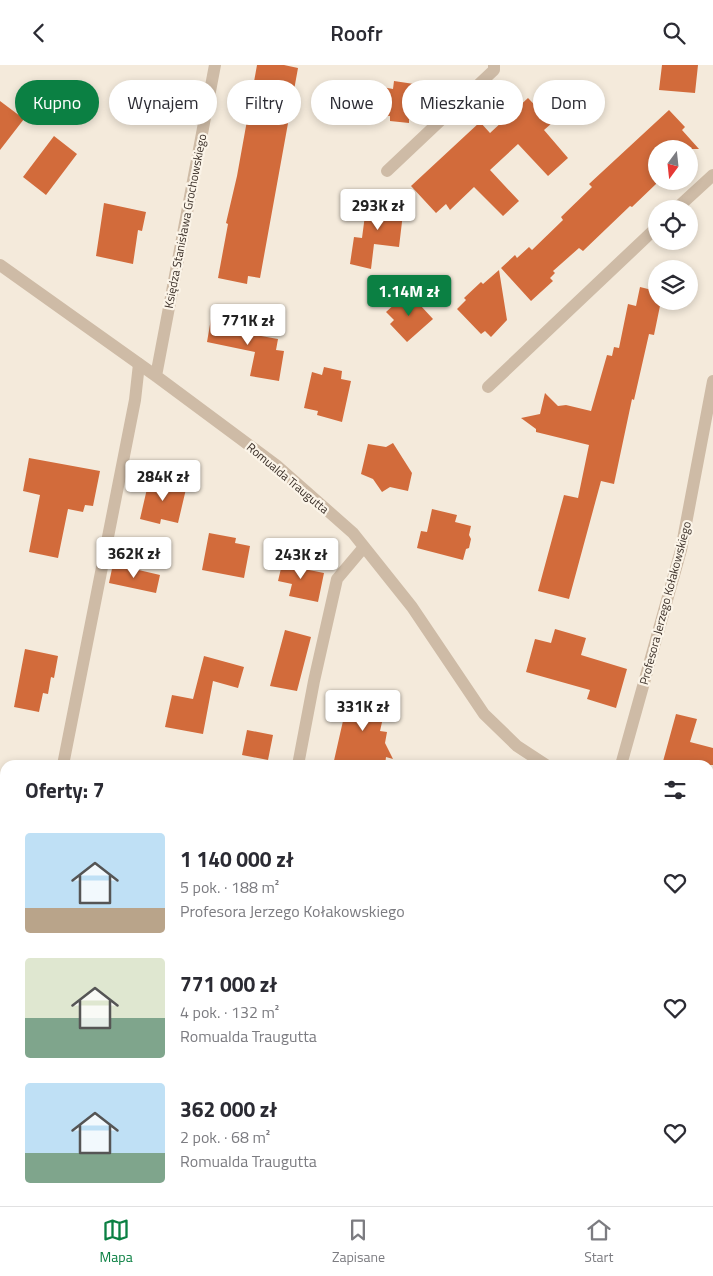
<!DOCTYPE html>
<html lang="pl">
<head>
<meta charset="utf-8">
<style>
  :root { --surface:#fff; --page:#f2f2f3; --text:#2b2b33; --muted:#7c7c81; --line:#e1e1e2; --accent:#0b8043 }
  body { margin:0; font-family:"Titillium Web",sans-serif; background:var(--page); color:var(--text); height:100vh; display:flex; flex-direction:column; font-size:19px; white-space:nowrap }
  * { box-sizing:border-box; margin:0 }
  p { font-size:16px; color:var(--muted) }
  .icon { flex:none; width:28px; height:28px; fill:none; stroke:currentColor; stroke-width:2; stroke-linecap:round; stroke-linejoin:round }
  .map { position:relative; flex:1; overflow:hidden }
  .drawer { position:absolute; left:0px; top:695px; width:714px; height:446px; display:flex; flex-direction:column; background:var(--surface); border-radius:15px 15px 0 0; box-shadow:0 2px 8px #0003 }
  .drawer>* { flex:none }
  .banner { position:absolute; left:15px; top:15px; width:684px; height:45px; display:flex; gap:10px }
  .needle { width:32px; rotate:195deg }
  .fabs { position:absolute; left:648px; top:75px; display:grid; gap:10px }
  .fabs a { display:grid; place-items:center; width:50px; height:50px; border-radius:50%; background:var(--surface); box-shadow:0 2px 8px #0003; font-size:25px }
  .price { position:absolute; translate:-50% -42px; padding:0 11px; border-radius:5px; background:#fff; color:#222; font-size:16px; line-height:32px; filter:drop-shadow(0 1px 2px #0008) }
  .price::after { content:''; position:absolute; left:50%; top:30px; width:15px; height:11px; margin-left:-8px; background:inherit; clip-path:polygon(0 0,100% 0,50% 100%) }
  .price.on { background:var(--accent); color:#fff }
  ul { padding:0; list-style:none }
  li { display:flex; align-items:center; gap:15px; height:125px; padding:0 25px }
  li span { display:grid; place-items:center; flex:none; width:140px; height:100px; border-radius:5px; color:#555 }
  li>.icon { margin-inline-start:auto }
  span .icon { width:60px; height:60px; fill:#fffc; stroke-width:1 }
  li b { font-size:21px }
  h2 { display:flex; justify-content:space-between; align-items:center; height:60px; padding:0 25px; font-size:21px }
  .tag { padding:0 18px; border-radius:22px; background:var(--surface); box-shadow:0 2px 8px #0003; font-size:18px; line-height:45px }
  .tag.on { background:var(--accent); color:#fff }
  header { display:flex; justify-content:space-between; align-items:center; height:65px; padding:0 25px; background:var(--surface); font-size:22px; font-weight:600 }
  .tab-bar { display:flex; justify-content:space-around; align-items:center; height:70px; border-top:1px solid var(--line); background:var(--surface); font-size:14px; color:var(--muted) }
  .tab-bar a { display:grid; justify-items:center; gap:2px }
  .tab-bar .on { color:var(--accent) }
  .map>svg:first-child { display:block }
  .building { fill:#d26b3b }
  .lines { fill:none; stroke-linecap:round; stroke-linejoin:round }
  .service { stroke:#cebba6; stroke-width:12 }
  .minor { stroke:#cebba6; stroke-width:12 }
  .labels { text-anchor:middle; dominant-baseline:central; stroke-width:4.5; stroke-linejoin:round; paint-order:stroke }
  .street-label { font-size:12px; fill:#392e27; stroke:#fbf4e8 }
</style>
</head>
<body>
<header><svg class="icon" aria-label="back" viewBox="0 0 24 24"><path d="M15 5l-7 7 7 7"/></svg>Roofr<svg class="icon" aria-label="search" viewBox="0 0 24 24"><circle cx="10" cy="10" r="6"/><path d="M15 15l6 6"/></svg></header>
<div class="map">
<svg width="713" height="1141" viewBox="0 0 713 1141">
  <rect width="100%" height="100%" fill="#f4eadb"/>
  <path class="building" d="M 257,0 L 284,0 L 298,3 L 260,213 L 248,211 L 247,219 L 218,213 L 228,159 L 226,158 L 237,111 Z
    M 662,0 L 698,0 L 695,28 L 659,25 Z
    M 394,16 L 414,19 L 413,26 L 424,28 L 421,56 L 409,54 L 409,58 L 390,56 L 390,51 L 379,50 L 379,47 L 370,46 L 373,24 L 381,25 L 382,22 L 393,24 Z
    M 528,33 L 552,58 L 544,65 L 568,93 L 548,111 L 518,79 L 490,105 L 519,136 L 503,151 L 474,122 L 450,145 L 446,139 L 436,148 L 411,121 L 480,57 L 490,68 Z
    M 0,36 L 24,54 L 0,85 Z
    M 669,45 L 685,62 L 682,65 L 699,84 L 656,84 L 656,119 L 632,142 L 630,141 L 583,186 L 579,183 L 553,206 L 555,208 L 550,213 L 553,216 L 531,236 L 501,203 L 515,190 L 517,193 L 529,182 L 532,185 L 563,155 L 561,152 L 592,122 L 589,119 Z
    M 54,71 L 77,89 L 46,130 L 23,112 Z
    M 367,135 L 404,140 L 399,182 L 374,179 L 371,204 L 350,199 L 354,172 L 362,173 Z
    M 104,138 L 146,147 L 142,166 L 138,165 L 133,199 L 96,191 Z
    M 499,205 L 507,255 L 491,272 L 485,266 L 481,269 L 457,244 L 466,235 L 464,233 L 481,217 L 483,219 Z
    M 640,222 L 656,226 L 656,236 L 661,236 L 654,270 L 649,269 L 634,335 L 632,334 L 614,419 L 601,416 L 569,534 L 538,526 L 564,430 L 578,433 L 589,380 L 536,367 L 536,364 L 521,353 L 540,349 L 545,328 L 558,341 L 566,340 L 591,346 L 607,290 L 612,291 L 614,282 L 619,283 L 628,239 L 636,241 Z
    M 408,227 L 433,254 L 407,277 L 390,259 L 394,255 L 386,247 Z
    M 212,248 L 240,254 L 238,267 L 278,274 L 276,285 L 284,286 L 279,316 L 250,311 L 255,287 L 207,277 Z
    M 324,302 L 342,306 L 341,314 L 351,316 L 342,357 L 317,350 L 318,346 L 304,343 L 312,307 L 322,310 Z
    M 393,378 L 412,408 L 408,426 L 390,422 L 382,427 L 373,414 L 361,409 L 368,379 L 386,382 Z
    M 29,393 L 100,406 L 93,441 L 85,440 L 83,447 L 68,444 L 58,493 L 29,487 L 40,430 L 23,426 Z
    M 152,412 L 172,416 L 171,420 L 186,424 L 178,458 L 161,454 L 160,459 L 140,454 L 149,415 L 151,415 Z
    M 432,444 L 457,450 L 455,457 L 471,461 L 469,470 L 471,474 L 469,483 L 466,484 L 463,495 L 417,483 L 421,466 L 427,467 Z
    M 209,468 L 236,473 L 235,478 L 250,481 L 244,513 L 202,505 Z
    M 284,491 L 300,496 L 299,503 L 324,508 L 318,537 L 289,531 L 292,519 L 278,516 Z
    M 113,499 L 160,510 L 156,528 L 109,518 Z
    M 555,564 L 586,573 L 581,590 L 627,604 L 616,643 L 587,634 L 590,625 L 526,607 L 535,574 L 551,578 Z
    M 285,565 L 311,572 L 297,626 L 270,621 Z
    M 25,584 L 58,591 L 54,613 L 51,612 L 48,629 L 43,628 L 39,647 L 14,642 Z
    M 204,591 L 244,602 L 238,623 L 213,616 L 203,669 L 165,662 L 172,630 L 193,634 Z
    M 350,625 L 367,629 L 368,625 L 385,629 L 382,640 L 385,644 L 380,666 L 387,667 L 385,678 L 393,694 L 386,692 L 385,700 L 333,700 Z
    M 676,649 L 697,654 L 690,677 L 713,683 L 713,700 L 662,700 Z
    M 247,665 L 273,670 L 268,695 L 242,690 Z"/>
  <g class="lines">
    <path class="service" d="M 63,700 L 135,335 L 139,299"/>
    <path class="minor" d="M 387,106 L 494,5 L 494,0
      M 676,144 L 713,110
      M 0,200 L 156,311 L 276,400 L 353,468 L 412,542 L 484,649 L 517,681 L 546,700
      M 156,311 L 215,0
      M 488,322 L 656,163
      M 298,700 L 314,616 L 337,514 L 364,482
      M 621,700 L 681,485 L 713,316
      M 709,783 L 713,785
      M 520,1141 L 521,1136"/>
  </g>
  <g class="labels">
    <g class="street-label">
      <text transform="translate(185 156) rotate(-79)">Księdza Stanisława Grochowskiego</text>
      <text transform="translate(288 413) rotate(40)">Romualda Traugutta</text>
      <text transform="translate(665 538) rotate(-75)">Profesora Jerzego Kołakowskiego</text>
    </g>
  </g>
</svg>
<div class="fabs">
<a><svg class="needle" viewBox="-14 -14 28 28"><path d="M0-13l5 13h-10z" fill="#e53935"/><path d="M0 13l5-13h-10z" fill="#7c7c81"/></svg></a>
<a><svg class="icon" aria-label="locate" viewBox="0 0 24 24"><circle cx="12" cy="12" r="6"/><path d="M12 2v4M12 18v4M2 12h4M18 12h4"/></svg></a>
<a><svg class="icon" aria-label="layers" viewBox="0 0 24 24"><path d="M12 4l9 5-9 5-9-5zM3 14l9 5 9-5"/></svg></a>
</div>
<b class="price" style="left:378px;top:166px">293K zł</b>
<b class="price on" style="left:409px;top:252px">1.14M zł</b>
<b class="price" style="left:248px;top:281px">771K zł</b>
<b class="price" style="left:163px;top:437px">284K zł</b>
<b class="price" style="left:134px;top:514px">362K zł</b>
<b class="price" style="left:301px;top:515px">243K zł</b>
<b class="price" style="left:363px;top:667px">331K zł</b>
<div class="banner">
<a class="tag on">Kupno</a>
<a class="tag">Wynajem</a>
<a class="tag">Filtry</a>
<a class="tag">Nowe</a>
<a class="tag">Mieszkanie</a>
<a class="tag">Dom</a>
</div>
<section class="drawer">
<h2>Oferty: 7<svg class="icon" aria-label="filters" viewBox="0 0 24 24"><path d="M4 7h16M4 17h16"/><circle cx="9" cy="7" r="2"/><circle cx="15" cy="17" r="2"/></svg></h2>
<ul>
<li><span style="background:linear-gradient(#bfe0f5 75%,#b9a48a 0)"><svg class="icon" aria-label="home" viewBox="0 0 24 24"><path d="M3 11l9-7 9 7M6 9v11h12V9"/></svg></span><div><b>1 140 000 zł</b><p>5 pok. · 188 m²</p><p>Profesora Jerzego Kołakowskiego</p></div><svg class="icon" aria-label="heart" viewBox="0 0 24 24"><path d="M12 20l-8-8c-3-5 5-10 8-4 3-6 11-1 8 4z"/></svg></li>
<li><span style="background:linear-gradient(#dfe7d0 60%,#7fa58c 0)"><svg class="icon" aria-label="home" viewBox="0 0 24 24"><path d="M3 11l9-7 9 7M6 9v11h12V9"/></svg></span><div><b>771 000 zł</b><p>4 pok. · 132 m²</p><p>Romualda Traugutta</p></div><svg class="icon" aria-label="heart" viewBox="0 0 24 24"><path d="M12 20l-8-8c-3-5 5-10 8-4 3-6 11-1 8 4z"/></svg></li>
<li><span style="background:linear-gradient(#bfe0f5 70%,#7fa58c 0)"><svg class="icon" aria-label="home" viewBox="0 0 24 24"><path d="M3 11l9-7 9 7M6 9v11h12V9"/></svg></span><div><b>362 000 zł</b><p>2 pok. · 68 m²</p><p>Romualda Traugutta</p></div><svg class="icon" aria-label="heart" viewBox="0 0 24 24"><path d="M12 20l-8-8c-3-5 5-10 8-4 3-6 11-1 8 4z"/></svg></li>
</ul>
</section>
</div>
<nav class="tab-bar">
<a class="on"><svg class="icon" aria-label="map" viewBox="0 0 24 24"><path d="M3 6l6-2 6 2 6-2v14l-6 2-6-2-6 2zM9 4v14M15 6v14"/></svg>Mapa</a>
<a><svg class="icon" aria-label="saved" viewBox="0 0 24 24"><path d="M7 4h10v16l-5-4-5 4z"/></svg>Zapisane</a>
<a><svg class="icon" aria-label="home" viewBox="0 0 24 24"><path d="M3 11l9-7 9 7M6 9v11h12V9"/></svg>Start</a>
</nav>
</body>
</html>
